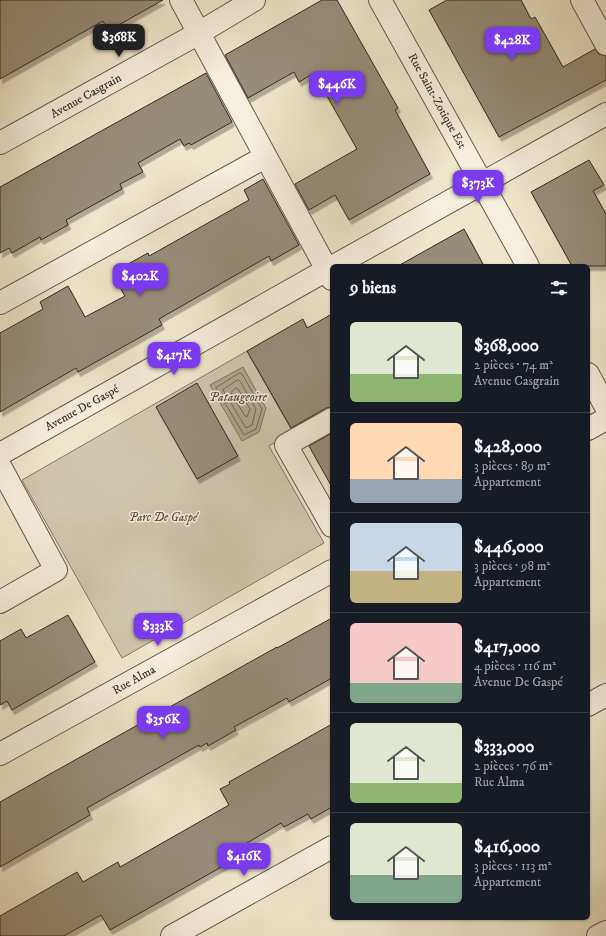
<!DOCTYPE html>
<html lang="fr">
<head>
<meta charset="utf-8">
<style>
  :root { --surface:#171b24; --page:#20242c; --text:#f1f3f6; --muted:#9ea1a6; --line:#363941; --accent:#7c3aed }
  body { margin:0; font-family:"IM FELL DW Pica",serif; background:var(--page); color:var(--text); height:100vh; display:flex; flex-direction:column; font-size:15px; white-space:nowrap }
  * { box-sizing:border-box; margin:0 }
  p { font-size:13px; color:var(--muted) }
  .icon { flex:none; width:22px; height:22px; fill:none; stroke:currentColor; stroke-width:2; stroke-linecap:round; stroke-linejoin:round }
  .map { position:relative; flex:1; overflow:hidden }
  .side { position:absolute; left:330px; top:264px; width:260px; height:656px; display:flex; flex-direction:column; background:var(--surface); border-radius:6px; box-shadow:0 1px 3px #0004 }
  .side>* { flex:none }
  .price { position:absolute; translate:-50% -34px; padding:0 9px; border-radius:8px; background:var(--accent); color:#fff; font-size:13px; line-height:26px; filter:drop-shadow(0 1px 2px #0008) }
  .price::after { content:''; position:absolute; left:50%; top:24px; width:12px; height:9px; margin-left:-6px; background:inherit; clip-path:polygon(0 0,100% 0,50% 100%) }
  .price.current { background:#222; color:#fff }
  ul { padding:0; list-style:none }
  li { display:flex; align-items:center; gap:12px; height:100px; padding:0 20px }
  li+li { border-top:1px solid var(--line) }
  li span { display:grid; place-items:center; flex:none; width:112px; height:80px; border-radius:6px; color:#555 }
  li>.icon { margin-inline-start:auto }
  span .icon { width:48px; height:48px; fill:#fffc; stroke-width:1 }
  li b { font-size:17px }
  h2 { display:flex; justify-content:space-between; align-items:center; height:48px; padding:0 20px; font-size:17px }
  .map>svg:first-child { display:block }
  .green { fill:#cfc7ae; stroke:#827967 }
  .water { fill:#b0a791; stroke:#7f7564 }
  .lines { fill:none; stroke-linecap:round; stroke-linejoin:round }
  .shore { stroke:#726958; stroke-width:1 }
  .building { fill:#968d79; stroke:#352b20; filter:url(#shadow) }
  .minor-casing { stroke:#645a4b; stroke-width:24 }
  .minor { stroke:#f5efdd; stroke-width:22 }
  .labels { text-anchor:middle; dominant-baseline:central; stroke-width:3; stroke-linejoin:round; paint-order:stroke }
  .street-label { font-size:12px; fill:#352b20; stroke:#f5efdd }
  .park-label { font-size:12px; font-style:italic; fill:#5c5244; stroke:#f5efdd }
  .water-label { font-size:13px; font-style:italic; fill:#5a5042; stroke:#f5efdd }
</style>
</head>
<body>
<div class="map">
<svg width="606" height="936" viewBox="0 0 606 936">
  <defs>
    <filter id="shadow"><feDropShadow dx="2.5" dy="4.5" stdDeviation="0" flood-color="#0004"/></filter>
  </defs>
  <rect width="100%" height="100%" fill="#efe7cb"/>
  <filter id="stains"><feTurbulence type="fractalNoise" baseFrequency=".005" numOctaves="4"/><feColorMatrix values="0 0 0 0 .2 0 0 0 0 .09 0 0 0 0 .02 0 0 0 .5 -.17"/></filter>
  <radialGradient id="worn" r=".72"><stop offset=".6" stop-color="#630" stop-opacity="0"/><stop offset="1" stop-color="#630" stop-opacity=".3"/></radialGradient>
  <path class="green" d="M 247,351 L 293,432 L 269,446 L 324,543 L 122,658 L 22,480 Z"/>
  <path class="water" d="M 243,367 L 266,408 L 259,432 L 242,441 L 210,385 Z"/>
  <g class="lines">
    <path class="shore" d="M 240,373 L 242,374 L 262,409 L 256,429 L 244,435 L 216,388 Z
      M 238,380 L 240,381 L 256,409 L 252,425 L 246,428 L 223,390 Z
      M 236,388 L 238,389 L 250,409 L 247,417 L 245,416 L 231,393 Z"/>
  </g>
  <path class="building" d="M 0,0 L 163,0 L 108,31 L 103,21 L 0,79 Z
    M 322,0 L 337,0 L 398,108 L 395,110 L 430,174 L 349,220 L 335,195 L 309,210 L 295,184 L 357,149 L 314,73 L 299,82 L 294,72 L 248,98 L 225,55 Z
    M 447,0 L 521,0 L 531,19 L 535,17 L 563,67 L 595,49 L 599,54 L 606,56 L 606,80 L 499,137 L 429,10 Z
    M 206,73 L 232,122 L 191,145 L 189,143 L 184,146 L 180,139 L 138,163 L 143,172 L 120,184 L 122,189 L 66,220 L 68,225 L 41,240 L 40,237 L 12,253 L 9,248 L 0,253 L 0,187 Z
    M 589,160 L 604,185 L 593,191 L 606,214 L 606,266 L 572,266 L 531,192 Z
    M 263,179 L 299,245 L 271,261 L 269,256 L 159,319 L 162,325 L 78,372 L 76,368 L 0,412 L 0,333 L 43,309 L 40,302 L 68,286 L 85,317 L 125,296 L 118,284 L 134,275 L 128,264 L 148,253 L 149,256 L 249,200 L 244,190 Z
    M 464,229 L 484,266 L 398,266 Z
    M 332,314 L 332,407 L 326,408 L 291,428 L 247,351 L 303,319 L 307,328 Z
    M 197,383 L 238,456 L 197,479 L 156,407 Z
    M 332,433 L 332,487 L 309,446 Z
    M 68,615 L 95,662 L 12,710 L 7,701 L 0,705 L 0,641 L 21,629 L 26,638 Z
    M 332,618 L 332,678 L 289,702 L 287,698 L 234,727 L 236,730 L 208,746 L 207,743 L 200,747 L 199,745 L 87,808 L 90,815 L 0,867 L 0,802 L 277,647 L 277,648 Z
    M 332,724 L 332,807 L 311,819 L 308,814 L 284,827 L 281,823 L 242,846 L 246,853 L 110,930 L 101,915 L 64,936 L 0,936 L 0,916 L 77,872 L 83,882 L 118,862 L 120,867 L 229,805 L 220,789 L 230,784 L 229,782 Z"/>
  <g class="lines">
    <g class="minor-casing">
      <path id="minor" d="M 181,0 L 332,279
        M 380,0 L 528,266
        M 582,0 L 606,44
        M 0,143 L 199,33 L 254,0
        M 334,266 L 606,114
        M 0,303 L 265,157
        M 588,374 L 606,407
        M 332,419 L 286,445 L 332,526
        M 588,429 L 606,419
        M 0,454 L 332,267
        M 0,466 L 56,570 L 0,602
        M 588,705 L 606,695
        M 0,754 L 332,571
        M 172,936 L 332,847
        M 598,936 L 606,932"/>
    </g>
    <use href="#minor" class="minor"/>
  </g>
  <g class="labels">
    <g class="street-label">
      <text transform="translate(86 96) rotate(-29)">Avenue Casgrain</text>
      <text transform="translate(437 101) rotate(61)">Rue Saint-Zotique Est</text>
      <text transform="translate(82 408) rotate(-29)">Avenue De Gaspé</text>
      <text transform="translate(134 680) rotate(-29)">Rue Alma</text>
    </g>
    <g class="park-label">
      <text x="163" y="517">Parc De Gaspé</text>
    </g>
    <g class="water-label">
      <text x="238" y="397">Pataugeoire</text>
    </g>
  </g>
  <rect width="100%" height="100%" filter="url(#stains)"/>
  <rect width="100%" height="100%" fill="url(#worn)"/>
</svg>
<b class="price current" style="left:119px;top:58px">$368K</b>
<b class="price" style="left:512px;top:61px">$428K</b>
<b class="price" style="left:337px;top:105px">$446K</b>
<b class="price" style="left:478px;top:204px">$373K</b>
<b class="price" style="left:140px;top:297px">$402K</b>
<b class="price" style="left:174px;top:376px">$417K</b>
<b class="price" style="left:158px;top:647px">$333K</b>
<b class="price" style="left:163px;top:740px">$356K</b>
<b class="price" style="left:244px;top:877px">$416K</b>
<section class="side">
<h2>9 biens<svg class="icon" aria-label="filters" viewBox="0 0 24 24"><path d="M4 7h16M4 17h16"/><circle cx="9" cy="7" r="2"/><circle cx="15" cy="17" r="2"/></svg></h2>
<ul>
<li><span style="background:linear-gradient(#dfe7d0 65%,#8fb573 0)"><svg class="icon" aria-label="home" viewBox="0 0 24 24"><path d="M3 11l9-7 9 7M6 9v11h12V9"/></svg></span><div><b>$368,000</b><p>2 pièces · 74 m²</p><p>Avenue Casgrain</p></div></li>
<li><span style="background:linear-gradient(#ffd9b3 70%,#9aa5b1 0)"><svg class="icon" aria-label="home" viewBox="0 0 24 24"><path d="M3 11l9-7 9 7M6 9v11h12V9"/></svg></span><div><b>$428,000</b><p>3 pièces · 89 m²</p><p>Appartement</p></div></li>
<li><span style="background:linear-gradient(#c9d6e8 60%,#c2b280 0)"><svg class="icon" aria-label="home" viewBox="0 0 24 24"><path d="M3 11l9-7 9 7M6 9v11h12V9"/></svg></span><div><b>$446,000</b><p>3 pièces · 98 m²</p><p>Appartement</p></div></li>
<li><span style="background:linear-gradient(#f6c9c9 75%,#7fa58c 0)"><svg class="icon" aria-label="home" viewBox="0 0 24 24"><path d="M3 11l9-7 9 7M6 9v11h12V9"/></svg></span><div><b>$417,000</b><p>4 pièces · 116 m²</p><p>Avenue De Gaspé</p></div></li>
<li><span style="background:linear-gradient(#dfe7d0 75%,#8fb573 0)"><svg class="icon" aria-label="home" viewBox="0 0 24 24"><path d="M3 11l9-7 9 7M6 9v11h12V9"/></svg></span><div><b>$333,000</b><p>2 pièces · 76 m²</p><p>Rue Alma</p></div></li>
<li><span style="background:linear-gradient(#dfe7d0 65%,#7fa58c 0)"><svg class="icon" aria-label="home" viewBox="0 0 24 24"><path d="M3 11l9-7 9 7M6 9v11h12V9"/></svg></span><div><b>$416,000</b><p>3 pièces · 113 m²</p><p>Appartement</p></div></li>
</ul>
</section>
</div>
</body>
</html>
